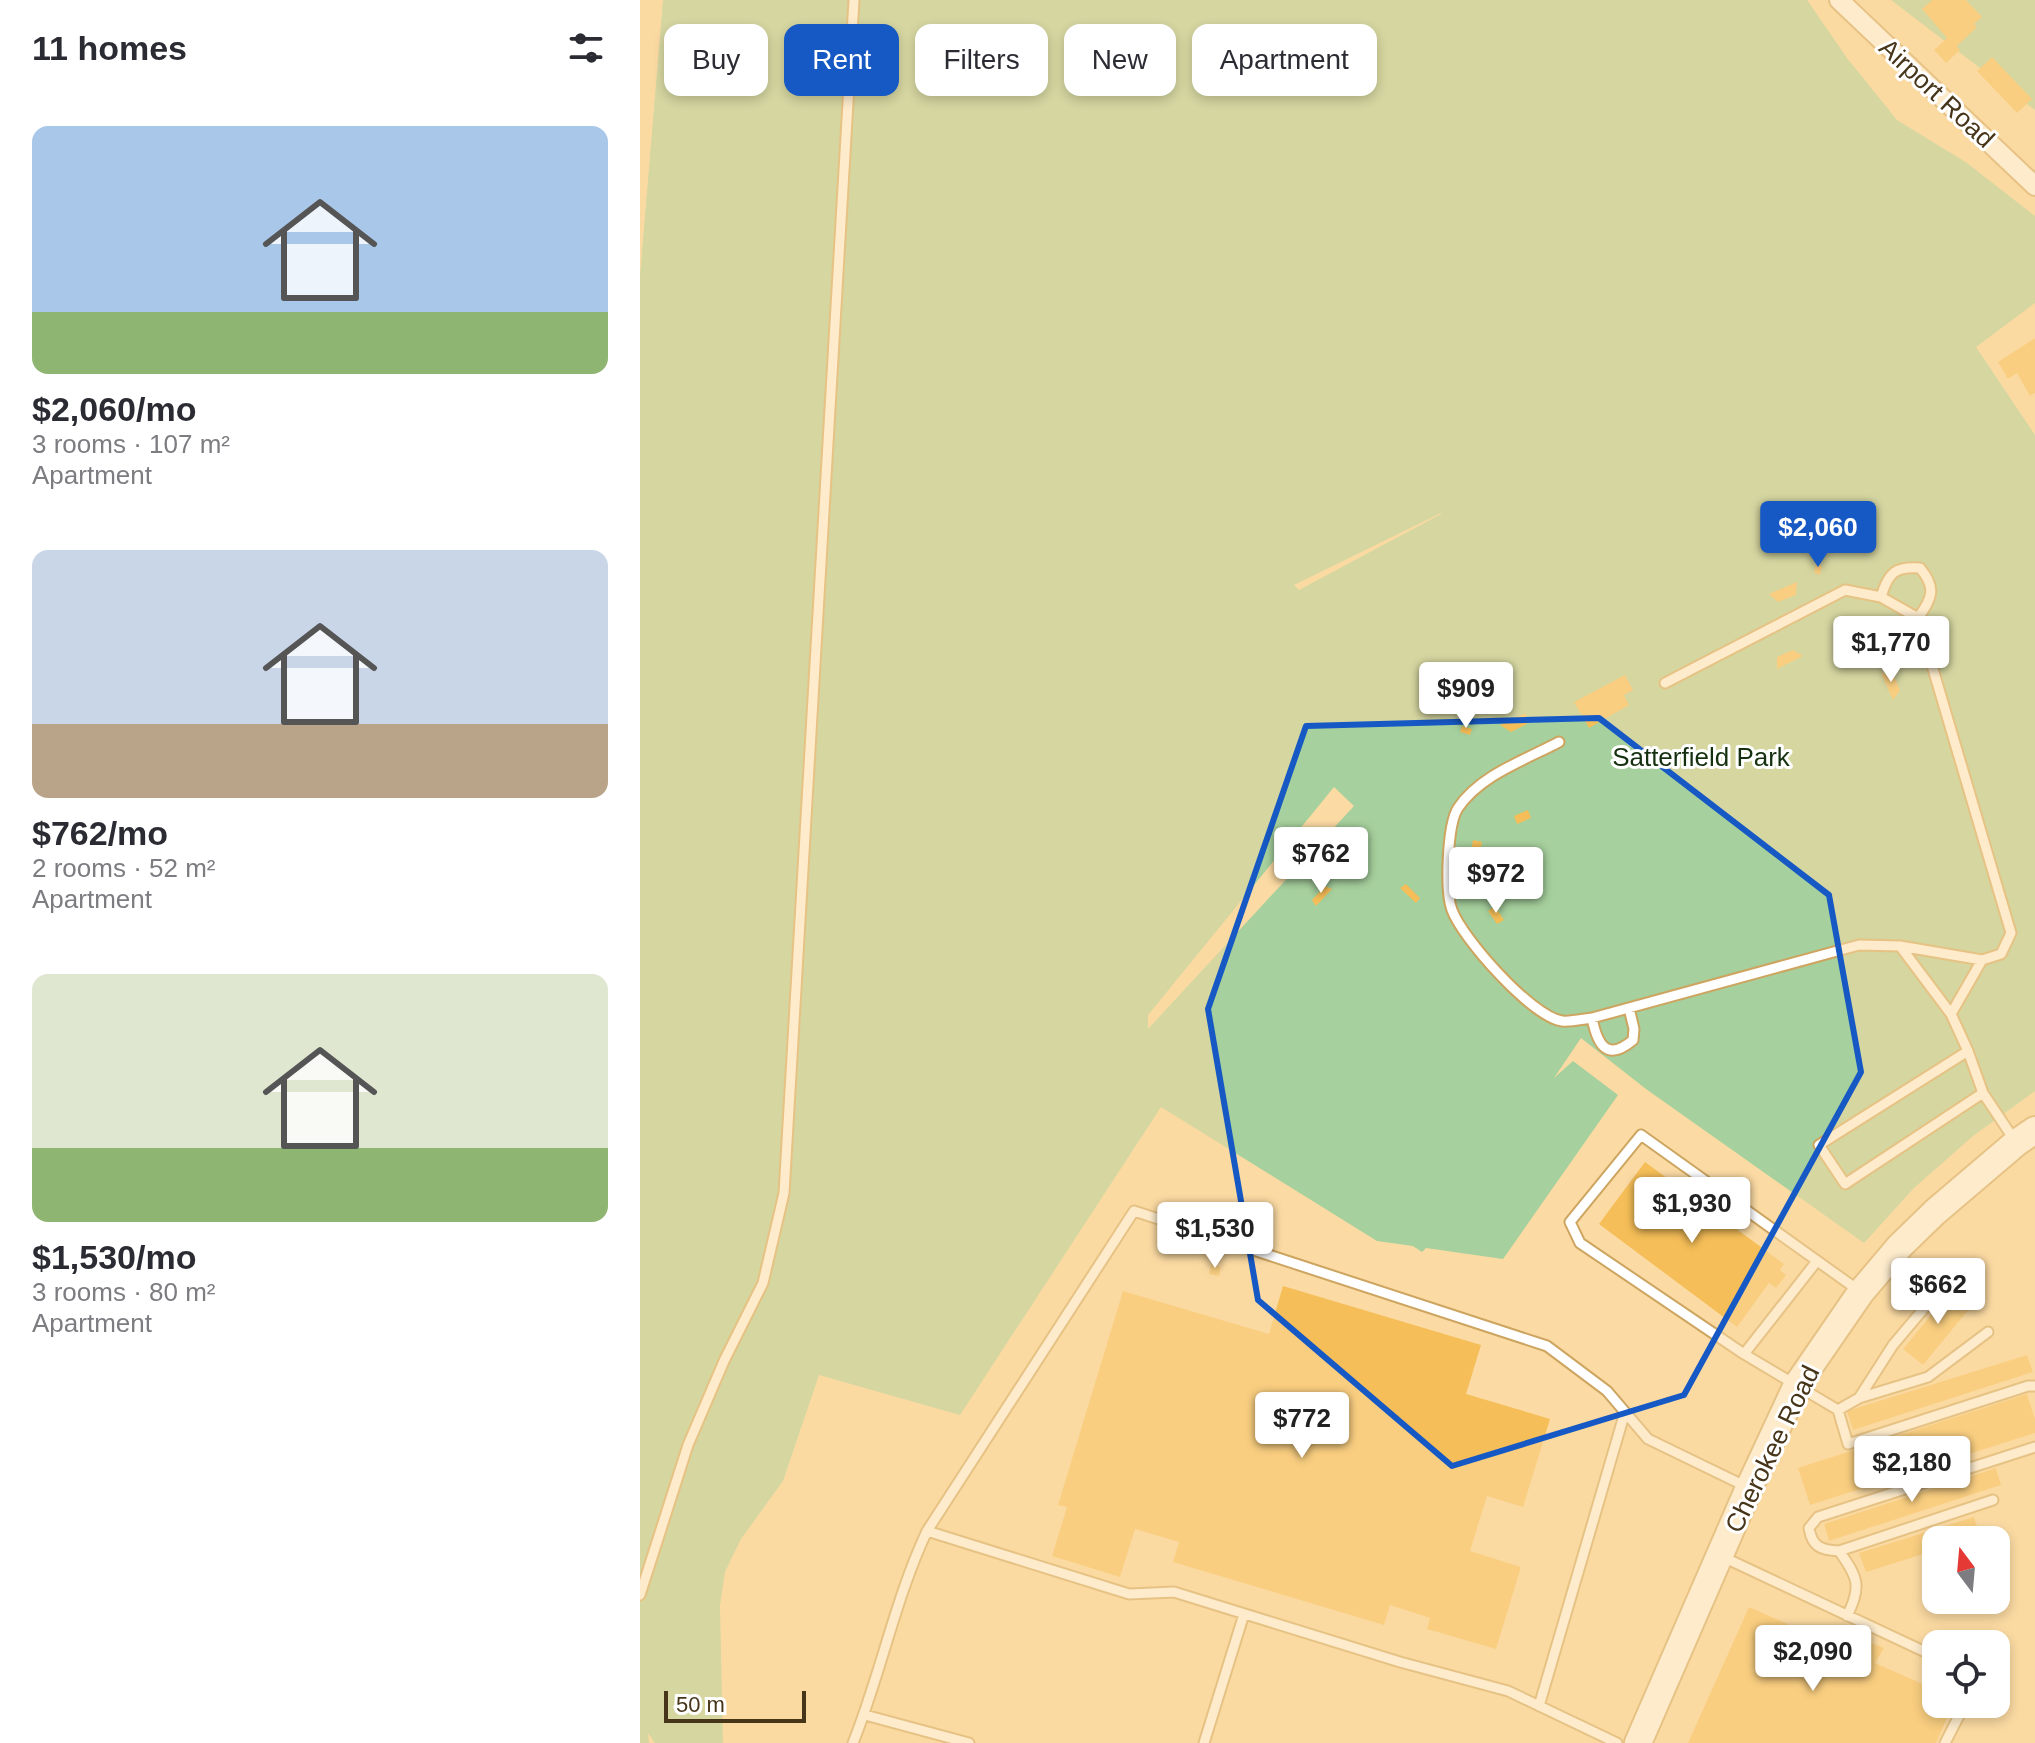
<!DOCTYPE html>
<html lang="en">
<head>
<meta charset="utf-8">
<style>
  :root { --surface:#fff; --page:#f7f7f7; --text:#2b2b33; --muted:#7c7c81; --accent:#1658c4 }
  body { margin:0; font-family:Helvetica,sans-serif; background:var(--page); color:var(--text); height:100vh; display:flex; flex-direction:column; font-size:30px; white-space:nowrap }
  * { box-sizing:border-box; margin:0 }
  p { font-size:26px; color:var(--muted) }
  .icon { flex:none; width:44px; height:44px; fill:none; stroke:currentColor; stroke-width:2; stroke-linecap:round; stroke-linejoin:round }
  .map { position:relative; flex:1; overflow:hidden }
  .side { display:flex; flex-direction:column; background:var(--surface); width:640px }
  .side>* { flex:none }
  .guide { position:absolute; left:24px; top:24px; width:760px; height:72px; display:flex; gap:16px }
  .needle { width:52px; rotate:344deg }
  .buttons { position:absolute; left:1282px; top:1526px; display:grid; gap:16px }
  .buttons a { display:grid; place-items:center; width:88px; height:88px; border-radius:16px; background:var(--surface); box-shadow:0 4px 12px #0003; font-size:40px }
  .scale { position:absolute; left:24px; bottom:20px; width:142px; box-sizing:border-box; padding-left:8px; border:4px solid #463518; border-top:0; font-size:22px; line-height:28px; white-space:nowrap; color:#463518; -webkit-text-stroke:6px #fff; paint-order:stroke }
  .price { position:absolute; translate:-50% -68px; padding:0 18px; border-radius:8px; background:#fff; color:#222; font-size:26px; line-height:52px; filter:drop-shadow(0 2px 4px #0008) }
  .price::after { content:''; position:absolute; left:50%; top:48px; width:24px; height:18px; margin-left:-12px; background:inherit; clip-path:polygon(0 0,100% 0,50% 100%) }
  .price.selected { background:var(--accent); color:#fff }
  ul { padding:0; list-style:none }
  li { display:grid; align-content:center; gap:16px; height:424px; padding:0 32px }
  li span { display:grid; place-items:center; height:248px; border-radius:16px; color:#555 }
  li>.icon { margin-inline-start:auto }
  span .icon { width:144px; height:144px; fill:#fffc; stroke-width:1 }
  li b { font-size:34px }
  h2 { display:flex; justify-content:space-between; align-items:center; height:96px; padding:0 32px; font-size:34px }
  .chip { padding:0 28px; border-radius:16px; background:var(--surface); box-shadow:0 4px 12px #0003; font-size:28px; line-height:72px }
  .chip.selected { background:var(--accent); color:#fff }
  main { display:flex; flex:1; min-height:0 }
  .map>svg:first-child { display:block }
  .green { fill:#a6d09d; fill-rule:evenodd }
  .building { fill:#f5be58 }
  .lines { fill:none; stroke-linecap:round; stroke-linejoin:round }
  .lane-casing { stroke:#cda560; stroke-width:13 }
  .street-casing { stroke:#cda560; stroke-width:22 }
  .secondary-casing { stroke:#cda560; stroke-width:30 }
  .lane { stroke:#fff; stroke-width:9 }
  .street { stroke:#fff; stroke-width:18 }
  .secondary { stroke:#fff; stroke-width:26 }
  .marked { fill:none; stroke:#1658c4; stroke-width:6; stroke-linejoin:round }
  .labels { text-anchor:middle; dominant-baseline:central; stroke-width:6; stroke-linejoin:round; paint-order:stroke }
  .street-label { font-size:26px; fill:#463518; stroke:#fff }
  .park-label { font-size:26px; fill:#163110; stroke:#fff }
</style>
</head>
<body>
<main>
<section class="side">
<h2>11 homes<svg class="icon" aria-label="filters" viewBox="0 0 24 24"><path d="M4 7h16M4 17h16"/><circle cx="9" cy="7" r="2"/><circle cx="15" cy="17" r="2"/></svg></h2>
<ul>
<li><span style="background:linear-gradient(#a9c7e8 75%,#8fb573 0)"><svg class="icon" aria-label="home" viewBox="0 0 24 24"><path d="M3 11l9-7 9 7M6 9v11h12V9"/></svg></span><div><b>$2,060/mo</b><p>3 rooms · 107 m²</p><p>Apartment</p></div></li>
<li><span style="background:linear-gradient(#c9d6e8 70%,#b9a48a 0)"><svg class="icon" aria-label="home" viewBox="0 0 24 24"><path d="M3 11l9-7 9 7M6 9v11h12V9"/></svg></span><div><b>$762/mo</b><p>2 rooms · 52 m²</p><p>Apartment</p></div></li>
<li><span style="background:linear-gradient(#dfe7d0 70%,#8fb573 0)"><svg class="icon" aria-label="home" viewBox="0 0 24 24"><path d="M3 11l9-7 9 7M6 9v11h12V9"/></svg></span><div><b>$1,530/mo</b><p>3 rooms · 80 m²</p><p>Apartment</p></div></li>
</ul>
</section>
<div class="map">
<svg width="1395" height="1743" viewBox="0 0 1395 1743">
  <rect width="100%" height="100%" fill="#fbdaa3"/>
  <path class="green" d="M 23,0 L 1167,0 L 1207,58 L 1257,120 L 1327,163 L 1395,216 L 1395,303 L 1336,347 L 1395,435 L 1395,1091 L 1333,1136 L 1274,1188 L 1224,1243 L 1006,1089 L 941,1038 L 914,1078 L 933,1061 L 978,1095 L 863,1259 L 786,1248 L 782,1252 L 773,1246 L 737,1241 L 521,1107 L 320,1415 L 179,1375 L 143,1481 L 101,1539 L 85,1572 L 80,1605 L 83,1743 L 15,1743 L 8,1733 L 9,1743 L 0,1743 L 0,276 ZM 801,514 L 659,590 L 654,585 L 801,513 ZM 694,787 L 714,806 L 508,1029 L 508,1015 Z
    M 1251,0 L 1395,0 L 1395,110 Z"/>
  <path class="building" d="M 1292,0 L 1326,0 L 1342,17 L 1334,24 L 1337,27 L 1317,46 L 1320,50 L 1306,63 L 1294,50 L 1307,38 L 1282,9 Z
    M 1352,57 L 1392,99 L 1377,113 L 1337,71 Z
    M 1395,338 L 1395,393 L 1390,396 L 1377,373 L 1368,379 L 1358,362 Z
    M 1160,508 L 1171,508 L 1179,525 L 1172,534 Z
    M 1176,563 L 1182,566 L 1180,575 L 1174,573 Z
    M 1157,582 L 1156,595 L 1138,602 L 1129,594 Z
    M 1207,631 L 1219,634 L 1216,642 L 1204,639 Z
    M 1153,650 L 1163,656 L 1137,669 L 1137,657 Z
    M 1241,673 L 1253,674 L 1260,690 L 1253,700 Z
    M 985,675 L 993,690 L 984,695 L 989,705 L 949,728 L 934,702 Z
    M 800,682 L 813,710 L 801,709 L 793,693 Z
    M 886,713 L 887,724 L 871,732 L 860,725 Z
    M 822,726 L 832,729 L 830,735 L 820,732 Z
    M 888,810 L 891,818 L 877,824 L 874,816 Z
    M 833,840 L 842,842 L 840,853 L 831,851 Z
    M 766,884 L 780,898 L 776,903 L 760,888 Z
    M 685,886 L 692,889 L 676,906 L 672,900 Z
    M 855,906 L 864,920 L 857,924 L 848,911 Z
    M 1005,1162 L 1144,1264 L 1140,1270 L 1146,1275 L 1136,1288 L 1129,1283 L 1097,1327 L 959,1224 Z
    M 571,1264 L 581,1267 L 579,1276 L 569,1274 Z
    M 643,1286 L 841,1345 L 826,1394 L 910,1419 L 883,1507 L 847,1496 L 830,1551 L 881,1567 L 856,1649 L 787,1629 L 790,1618 L 750,1605 L 744,1625 L 533,1562 L 539,1542 L 495,1529 L 480,1577 L 412,1556 L 427,1507 L 418,1505 L 483,1291 L 629,1334 Z
    M 1314,1287 L 1334,1303 L 1283,1365 L 1263,1349 Z
    M 1387,1355 L 1393,1372 L 1213,1430 L 1207,1411 Z
    M 1387,1394 L 1395,1419 L 1395,1433 L 1170,1505 L 1158,1468 Z
    M 1356,1468 L 1361,1485 L 1189,1541 L 1184,1524 Z
    M 1334,1517 L 1340,1536 L 1329,1540 L 1296,1540 L 1296,1550 L 1226,1572 L 1219,1553 Z
    M 1109,1607 L 1213,1653 L 1224,1640 L 1244,1648 L 1235,1663 L 1296,1690 L 1296,1704 L 1313,1704 L 1296,1743 L 1048,1743 Z"/>
  <g class="lines">
    <g class="lane-casing">
      <path id="lane" d="M 1241,597 C 1248,573 1255,566 1280,568 C 1297,588 1292,599 1278,618
        M 919,742 C 885,760 840,775 818,808 C 807,825 805,892 812,910 C 822,938 892,1017 922,1021 C 931,1022 943,1019 952,1018 L 1219,945 L 1260,946 L 1342,960 L 1361,954 L 1371,933 L 1278,618 L 1241,597 L 1205,590 L 1025,683
        M 1260,946 L 1311,1014 L 1328,1051 L 1343,1093 L 1375,1141
        M 1311,1014 L 1342,960
        M 952,1018 C 957,1043 966,1063 993,1040 L 994,1029 L 989,1008
        M 1328,1051 L 1179,1145 L 1205,1184 L 1343,1093
        M 1218,1290 L 1001,1135 L 930,1222 L 940,1243 L 1104,1354 L 1198,1410 L 1219,1398 L 1288,1377 L 1348,1332
        M 1104,1354 L 1177,1261
        M 1219,1398 L 1253,1345 L 1302,1287
        M 1198,1410 L 1208,1444 L 1388,1386 L 1395,1386
        M 1353,1500 L 1199,1551 C 1181,1550 1172,1547 1169,1528 L 1178,1517 L 1395,1447
        M 287,1531 L 489,1594 L 534,1592 L 760,1662 L 868,1691 L 977,1743
        M 1199,1551 C 1218,1577 1222,1587 1207,1616
        M 1083,1557 L 1296,1657
        M 0,1595 L 48,1445 L 84,1361 L 123,1283 L 144,1193 L 214,0
        M 899,1706 L 985,1412
        M 225,1715 L 329,1743
        M 213,1743 C 241,1673 255,1599 287,1531 L 494,1211 L 907,1346 L 967,1391 L 1008,1439 L 1107,1487
        M 564,1743 L 604,1614
        M 1305,1743 L 1325,1704"/>
    </g>
    <g class="street-casing">
      <path id="street" d="M 1199,0 L 1395,186"/>
    </g>
    <g class="secondary-casing">
      <path id="secondary" d="M 998,1743 L 1109,1488 L 1157,1385 L 1221,1292 L 1260,1246 L 1295,1212 L 1376,1143 L 1395,1130"/>
    </g>
    <use href="#lane" class="lane"/>
    <use href="#street" class="street"/>
    <use href="#secondary" class="secondary"/>
  </g>
  <path d="M0 0H1395V1743H0ZM 959,718 L 1189,895 L 1221,1072 L 1044,1395 L 812,1466 L 618,1300 L 568,1009 L 666,726 Z" fill="#fbdaa3" fill-opacity=".55" fill-rule="evenodd"/>
  <path class="marked" d="M 959,718 L 1189,895 L 1221,1072 L 1044,1395 L 812,1466 L 618,1300 L 568,1009 L 666,726 Z"/>
  <g class="labels">
    <g class="street-label">
      <text transform="translate(1297 93) rotate(43)">Airport Road</text>
      <text transform="translate(1132 1449) rotate(-64)">Cherokee Road</text>
    </g>
    <g class="park-label">
      <text x="1061" y="757">Satterfield Park</text>
    </g>
  </g>
</svg>
<div class="buttons">
<a><svg class="needle" viewBox="-14 -14 28 28"><path d="M0-13l5 13h-10z" fill="#e53935"/><path d="M0 13l5-13h-10z" fill="#7c7c81"/></svg></a>
<a><svg class="icon" aria-label="locate" viewBox="0 0 24 24"><circle cx="12" cy="12" r="6"/><path d="M12 2v4M12 18v4M2 12h4M18 12h4"/></svg></a>
</div>
<div class="scale">50 m</div>
<b class="price selected" style="left:1178px;top:569px">$2,060</b>
<b class="price" style="left:1251px;top:684px">$1,770</b>
<b class="price" style="left:826px;top:730px">$909</b>
<b class="price" style="left:681px;top:895px">$762</b>
<b class="price" style="left:856px;top:915px">$972</b>
<b class="price" style="left:1052px;top:1245px">$1,930</b>
<b class="price" style="left:575px;top:1270px">$1,530</b>
<b class="price" style="left:1298px;top:1326px">$662</b>
<b class="price" style="left:662px;top:1460px">$772</b>
<b class="price" style="left:1272px;top:1504px">$2,180</b>
<b class="price" style="left:1173px;top:1693px">$2,090</b>
<div class="guide">
<a class="chip">Buy</a>
<a class="chip selected">Rent</a>
<a class="chip">Filters</a>
<a class="chip">New</a>
<a class="chip">Apartment</a>
</div>
</div>
</main>
</body>
</html>
